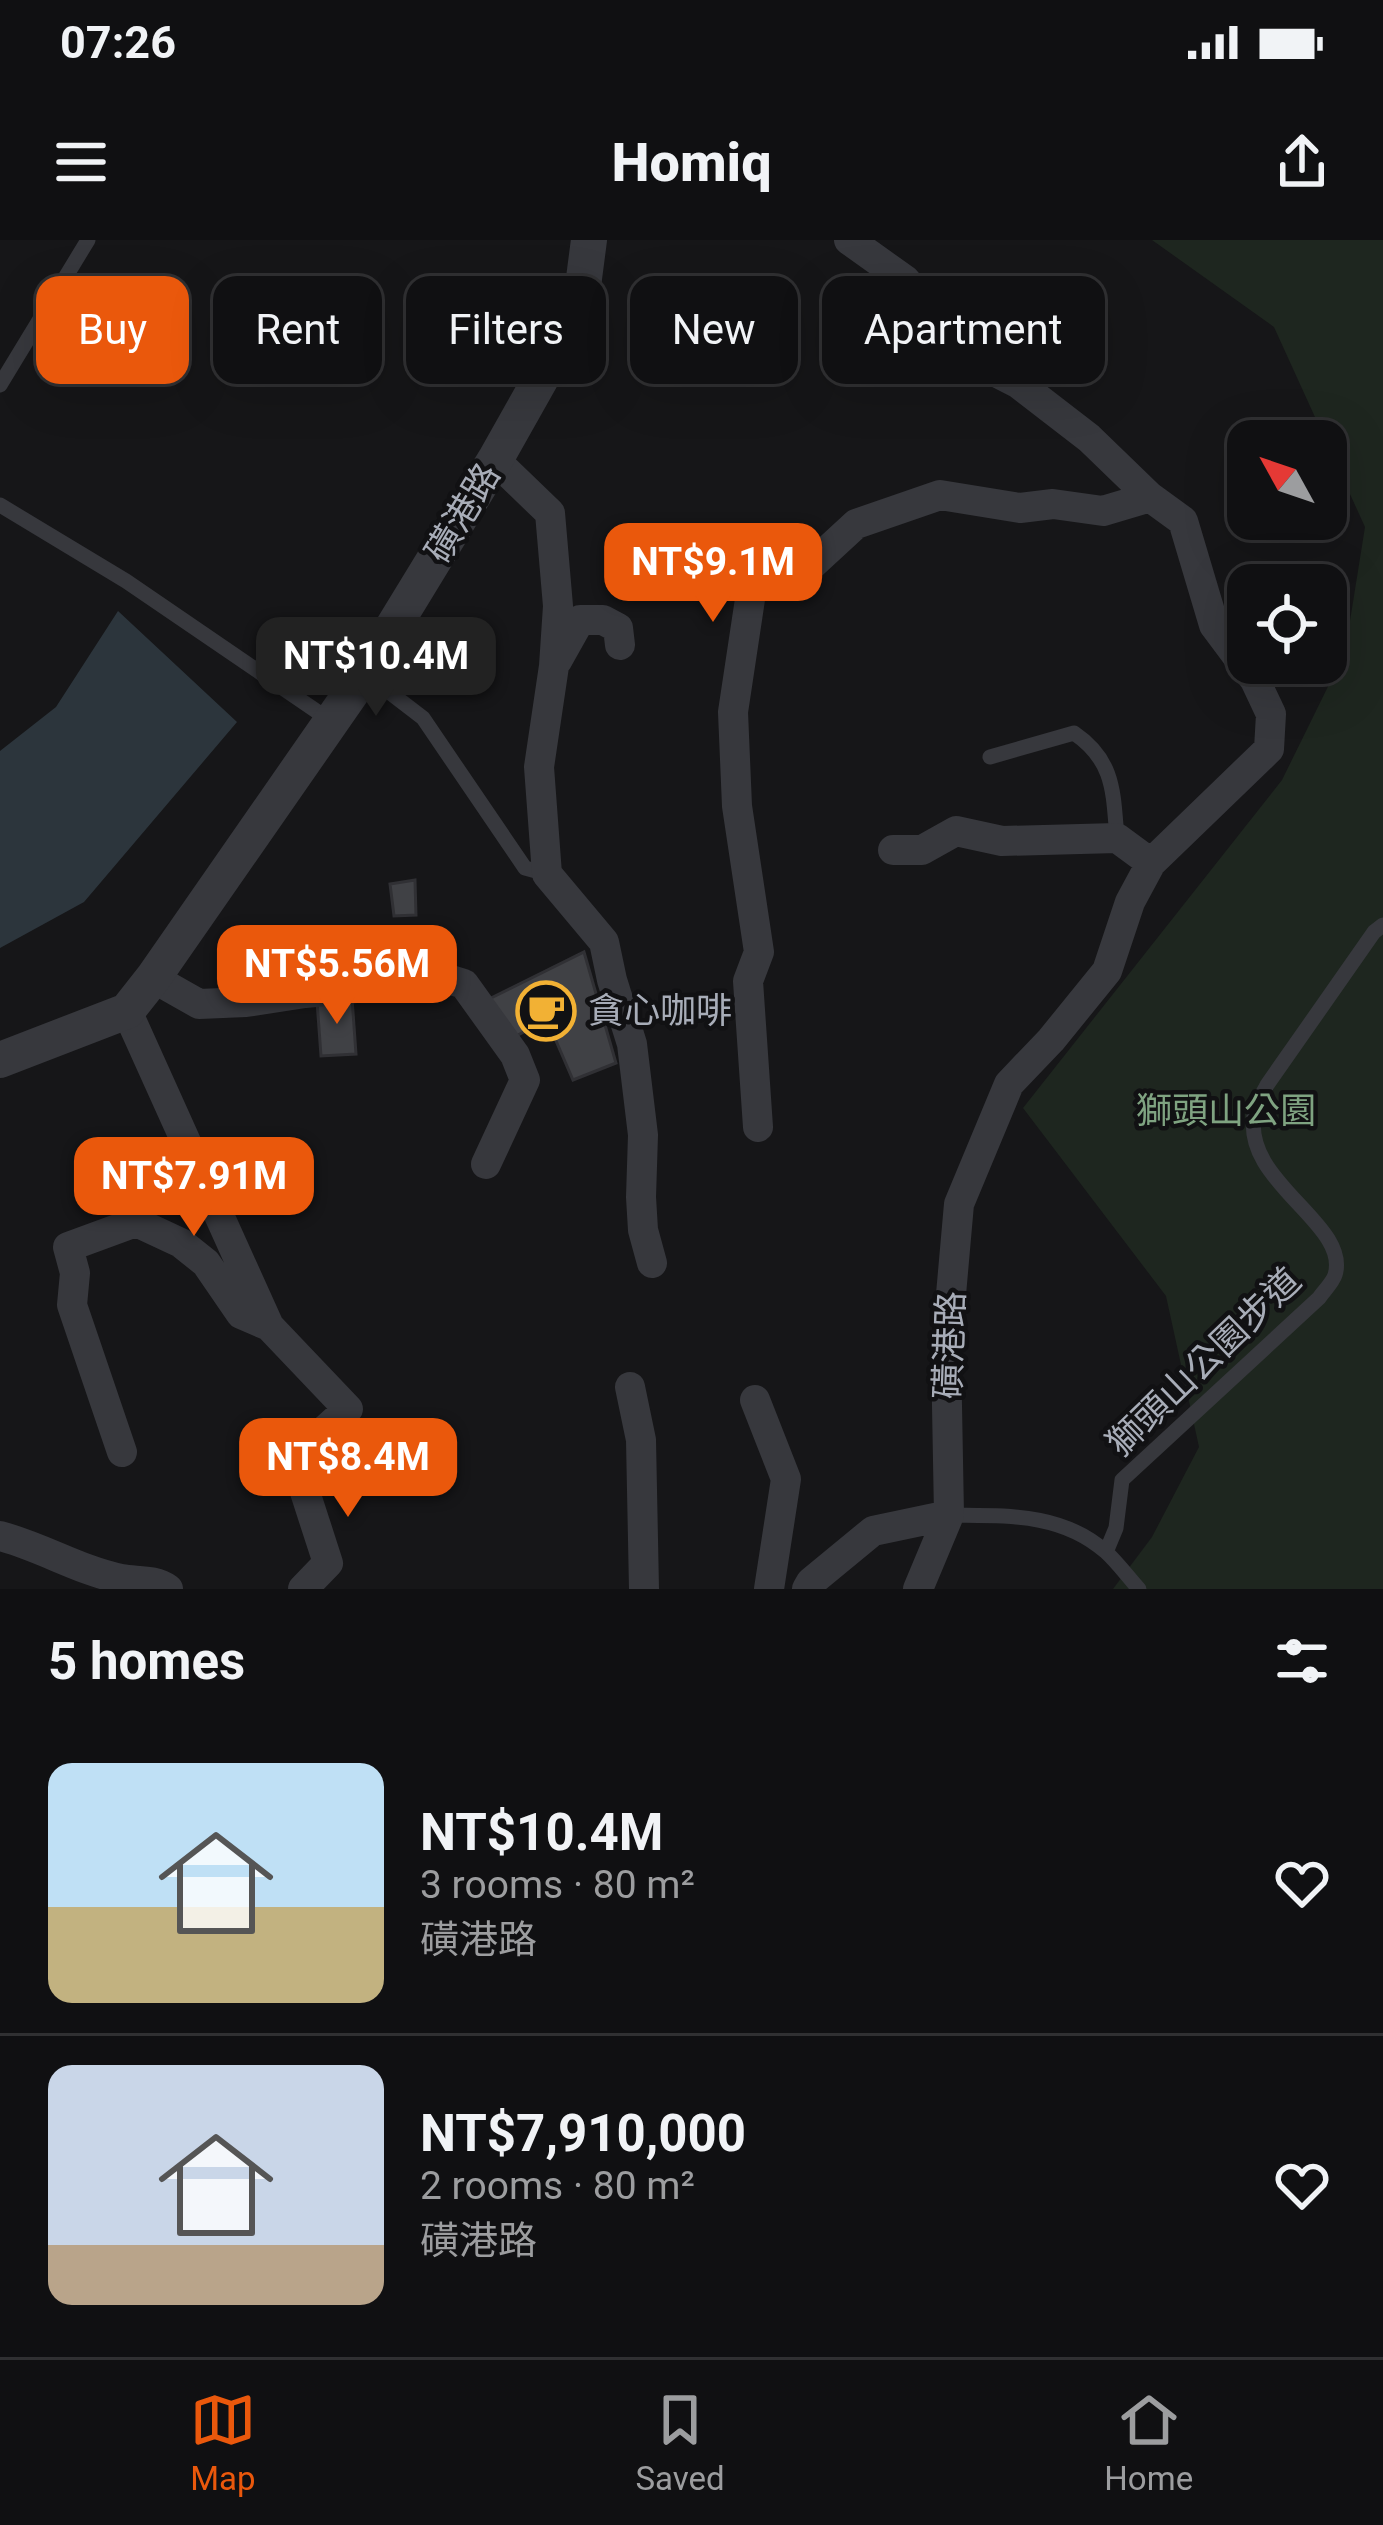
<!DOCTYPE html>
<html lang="en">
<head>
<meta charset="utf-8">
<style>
  :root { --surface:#101012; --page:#19191b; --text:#f1f3f6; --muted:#9c9d9f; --line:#303032; --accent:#ea580c }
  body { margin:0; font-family:Roboto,"Noto Sans TC",sans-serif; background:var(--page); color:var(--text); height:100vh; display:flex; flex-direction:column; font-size:45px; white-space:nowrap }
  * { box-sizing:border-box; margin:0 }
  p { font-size:39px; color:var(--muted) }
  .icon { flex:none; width:66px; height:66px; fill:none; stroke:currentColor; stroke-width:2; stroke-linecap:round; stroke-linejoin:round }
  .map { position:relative; height:1349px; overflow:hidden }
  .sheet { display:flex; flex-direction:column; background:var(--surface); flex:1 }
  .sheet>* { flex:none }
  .guide { position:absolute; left:36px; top:36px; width:1311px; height:108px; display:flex; gap:24px }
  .needle { width:78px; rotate:310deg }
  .controls { position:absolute; left:1227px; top:180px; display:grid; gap:24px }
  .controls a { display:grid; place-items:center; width:120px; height:120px; border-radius:24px; background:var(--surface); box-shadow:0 12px 48px #0002,0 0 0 3px var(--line); font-size:60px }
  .price { position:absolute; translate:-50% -102px; padding:0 27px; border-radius:24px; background:var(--accent); color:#fff; font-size:39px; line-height:78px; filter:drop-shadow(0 3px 6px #0008) }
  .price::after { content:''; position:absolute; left:50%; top:72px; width:36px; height:27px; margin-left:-18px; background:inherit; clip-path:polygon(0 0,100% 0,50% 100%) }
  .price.selected { background:#222; color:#fff }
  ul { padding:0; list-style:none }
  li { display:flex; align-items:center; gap:36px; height:300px; padding:0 48px }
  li+li { border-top:3px solid var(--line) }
  li span { display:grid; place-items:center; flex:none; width:336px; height:240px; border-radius:24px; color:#555 }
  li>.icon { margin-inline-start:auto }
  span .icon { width:144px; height:144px; fill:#fffc; stroke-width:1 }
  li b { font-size:51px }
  h2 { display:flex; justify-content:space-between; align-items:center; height:144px; padding:0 48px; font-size:51px }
  .chip { padding:0 42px; border-radius:24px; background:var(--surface); box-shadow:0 12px 48px #0002,0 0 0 3px var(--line); font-size:42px; line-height:108px }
  .chip.selected { background:var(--accent); color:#fff }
  .status { display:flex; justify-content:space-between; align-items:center; height:84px; padding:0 60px; background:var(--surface); direction:ltr }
  .status svg { height:33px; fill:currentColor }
  header { display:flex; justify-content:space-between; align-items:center; height:156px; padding:0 48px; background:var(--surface); font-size:54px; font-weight:800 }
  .tabs { display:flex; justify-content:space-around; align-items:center; height:168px; border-top:3px solid var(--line); background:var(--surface); font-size:33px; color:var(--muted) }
  .tabs a { display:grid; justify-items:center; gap:6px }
  .tabs .selected { color:var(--accent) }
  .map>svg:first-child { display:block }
  .green { fill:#1e261f }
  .water { fill:#2c353c }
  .building { fill:#404145; stroke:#303034; stroke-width:3 }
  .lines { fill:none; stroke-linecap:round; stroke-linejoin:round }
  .service { stroke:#37383d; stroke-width:15 }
  .minor { stroke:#37383d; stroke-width:30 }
  .tertiary { stroke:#37383d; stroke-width:36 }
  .labels { text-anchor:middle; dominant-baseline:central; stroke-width:9; stroke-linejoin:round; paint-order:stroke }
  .street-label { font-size:36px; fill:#a8adb8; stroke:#111113 }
  .poi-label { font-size:36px; fill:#a8adb8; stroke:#111113; text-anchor:start }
  .park-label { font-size:36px; fill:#7fa381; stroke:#111113 }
</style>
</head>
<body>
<div class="status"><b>07:26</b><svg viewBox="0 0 49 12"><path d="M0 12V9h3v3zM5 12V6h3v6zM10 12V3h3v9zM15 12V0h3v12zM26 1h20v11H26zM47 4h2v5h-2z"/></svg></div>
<header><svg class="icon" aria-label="menu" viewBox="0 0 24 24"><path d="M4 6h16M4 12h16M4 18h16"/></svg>Homiq<svg class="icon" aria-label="share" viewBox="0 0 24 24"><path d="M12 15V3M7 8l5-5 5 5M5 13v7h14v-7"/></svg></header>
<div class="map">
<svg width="1383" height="1349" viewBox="0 0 1383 1349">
  <rect width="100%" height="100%" fill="#161618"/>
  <path class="green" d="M 1152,0 L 1383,0 L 1383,1349 L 1113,1349 L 1152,1297 L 1199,1207 L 1166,1056 L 1023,868 L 1282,540 L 1345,412 L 1365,287 L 1274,87 Z"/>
  <path class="water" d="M 118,371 L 237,482 L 84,662 L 0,708 L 0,511 L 56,467 Z"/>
  <path class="building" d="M 415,640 L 416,675 L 394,676 L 390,644 Z
    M 354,687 L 356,698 L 342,703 L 338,690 Z
    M 584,712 L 616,823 L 573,840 L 547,780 L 512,798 L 485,761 Z
    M 352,758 L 356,814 L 321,816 L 317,761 Z"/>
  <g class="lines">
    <path class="service" d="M 0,145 L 88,0
      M 0,265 L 126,341 L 331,481
      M 367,435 L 423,478 L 525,628 L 547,634
      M 990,517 L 1074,493 C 1115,521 1113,553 1117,598
      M 949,1275 C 1005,1276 1061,1272 1106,1312 C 1118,1323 1128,1337 1139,1349
      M 1106,1312 L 1116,1288 L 1122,1240 L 1319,1058 C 1323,1052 1333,1042 1335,1035 C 1351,983 1238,941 1255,871 C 1257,862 1263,853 1267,845 L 1374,692 L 1383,685"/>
    <path class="minor" d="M 849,0 L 905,40 L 978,123 L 1019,144 L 1089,198 L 1150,257 L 1183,281 L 1214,385 L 1255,440 L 1271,474 L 1269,509 L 1151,623 L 1130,662 L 1107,731 L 1051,800 L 1009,844 L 959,964 L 946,1111 L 949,1275 L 918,1349
      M 495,220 L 550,273 L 558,366 L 554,426 L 539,527 L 547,634 L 604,702 L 612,740 L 632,804 L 643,895 L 641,957 L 643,990 L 652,1023
      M 557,421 L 580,380 L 603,380 L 618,388 L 620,405
      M 893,610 L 922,610 L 956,591 L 1002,601 L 1117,598 L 1151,623
      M 153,738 L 199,764 L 246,762 L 305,753 L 448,739 L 464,744 L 515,815 L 525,840 L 486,924
      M 127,771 L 269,1086 L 348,1169 L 294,1218 L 328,1323 L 303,1349
      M 758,887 L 748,741 L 759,712 L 737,566 L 733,472 L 752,346 L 805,331 L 856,284 L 940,255 L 1020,268 L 1053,264 L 1103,271 L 1150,257
      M 630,1147 L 641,1200 L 644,1349
      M 755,1160 L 786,1239 L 769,1349
      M 122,1212 L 72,1065 L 75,1033 L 68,1007 L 136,982 L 181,1003 L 206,1023 L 241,1074 L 269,1086
      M 0,1296 C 42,1307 78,1330 121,1339 C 137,1342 154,1339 168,1349
      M 807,1349 L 811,1342 L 873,1291 L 949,1275"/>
    <path class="tertiary" d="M 0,820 L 127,771 L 153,738 L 365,433 L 495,220 L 580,69 L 589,0"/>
  </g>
  <defs>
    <g id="cafe-ring" transform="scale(3)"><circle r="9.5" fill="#111113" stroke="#f2b134" stroke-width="1.5"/><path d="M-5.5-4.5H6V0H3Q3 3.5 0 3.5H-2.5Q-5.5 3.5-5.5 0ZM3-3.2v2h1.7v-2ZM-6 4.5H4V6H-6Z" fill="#f2b134"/></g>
  </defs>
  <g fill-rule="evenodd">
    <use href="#cafe-ring" x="546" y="771"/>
  </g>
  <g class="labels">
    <g class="street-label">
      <text transform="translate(463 273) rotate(-59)">磺港路</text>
      <text transform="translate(950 1105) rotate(-88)">磺港路</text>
      <text transform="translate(1204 1122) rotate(-44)">獅頭山公園步道</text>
    </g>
    <g class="poi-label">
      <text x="588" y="771">貪心咖啡</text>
    </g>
    <g class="park-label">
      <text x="1226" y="871">獅頭山公園</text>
    </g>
  </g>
</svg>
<div class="controls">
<a><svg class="needle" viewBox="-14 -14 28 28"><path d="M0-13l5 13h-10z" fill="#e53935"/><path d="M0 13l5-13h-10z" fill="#9c9d9f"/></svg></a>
<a><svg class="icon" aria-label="locate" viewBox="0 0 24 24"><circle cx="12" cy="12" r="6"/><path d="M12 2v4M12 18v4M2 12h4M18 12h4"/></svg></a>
</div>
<b class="price" style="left:713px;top:385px">NT$9.1M</b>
<b class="price selected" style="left:376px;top:479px">NT$10.4M</b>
<b class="price" style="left:337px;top:787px">NT$5.56M</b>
<b class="price" style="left:194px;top:999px">NT$7.91M</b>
<b class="price" style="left:348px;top:1280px">NT$8.4M</b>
<div class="guide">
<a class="chip selected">Buy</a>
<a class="chip">Rent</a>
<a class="chip">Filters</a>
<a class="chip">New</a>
<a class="chip">Apartment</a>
</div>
</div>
<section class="sheet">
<h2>5 homes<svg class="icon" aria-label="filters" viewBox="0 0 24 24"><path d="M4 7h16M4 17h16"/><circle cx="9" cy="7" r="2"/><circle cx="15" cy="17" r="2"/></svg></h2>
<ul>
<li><span style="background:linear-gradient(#bfe0f5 60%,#c2b280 0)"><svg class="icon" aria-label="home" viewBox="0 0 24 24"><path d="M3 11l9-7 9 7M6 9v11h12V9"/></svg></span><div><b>NT$10.4M</b><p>3 rooms · 80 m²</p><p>磺港路</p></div><svg class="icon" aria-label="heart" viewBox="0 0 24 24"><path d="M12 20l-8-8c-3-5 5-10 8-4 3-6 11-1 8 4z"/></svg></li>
<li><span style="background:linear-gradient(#c9d6e8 75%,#b9a48a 0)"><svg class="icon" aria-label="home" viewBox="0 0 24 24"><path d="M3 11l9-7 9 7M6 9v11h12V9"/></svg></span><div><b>NT$7,910,000</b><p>2 rooms · 80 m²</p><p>磺港路</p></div><svg class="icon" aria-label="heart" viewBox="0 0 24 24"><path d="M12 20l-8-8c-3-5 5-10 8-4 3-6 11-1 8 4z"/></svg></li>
</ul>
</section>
<nav class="tabs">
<a class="selected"><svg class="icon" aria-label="map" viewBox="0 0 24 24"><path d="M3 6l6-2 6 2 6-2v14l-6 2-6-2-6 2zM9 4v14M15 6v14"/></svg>Map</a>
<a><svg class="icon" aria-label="saved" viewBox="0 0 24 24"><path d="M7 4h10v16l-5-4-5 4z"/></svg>Saved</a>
<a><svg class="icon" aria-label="home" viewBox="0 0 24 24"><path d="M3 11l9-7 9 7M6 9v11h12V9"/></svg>Home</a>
</nav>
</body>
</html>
